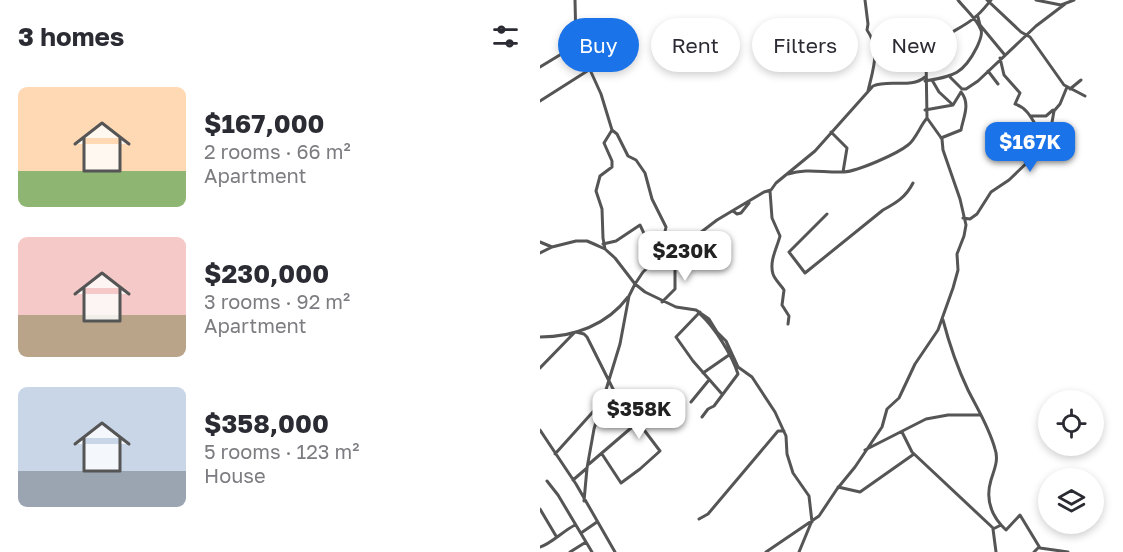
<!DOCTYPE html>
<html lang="en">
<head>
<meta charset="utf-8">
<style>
  :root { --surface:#fff; --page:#f7f7f7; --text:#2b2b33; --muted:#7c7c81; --accent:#1a73e8 }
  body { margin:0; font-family:"Golos Text",sans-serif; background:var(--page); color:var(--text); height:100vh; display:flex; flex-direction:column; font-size:22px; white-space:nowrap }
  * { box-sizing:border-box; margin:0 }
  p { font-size:20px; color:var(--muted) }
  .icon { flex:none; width:33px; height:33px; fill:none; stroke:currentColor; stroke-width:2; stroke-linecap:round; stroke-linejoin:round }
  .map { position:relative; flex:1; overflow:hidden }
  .drawer { display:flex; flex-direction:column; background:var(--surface); width:540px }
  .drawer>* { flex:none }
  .banner { position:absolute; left:18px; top:18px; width:474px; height:54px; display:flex; gap:12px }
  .buttons { position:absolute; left:498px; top:390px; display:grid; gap:12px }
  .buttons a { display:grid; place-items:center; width:66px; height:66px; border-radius:50%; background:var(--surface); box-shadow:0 3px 9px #0003; font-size:30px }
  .price { position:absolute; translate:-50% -51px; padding:0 14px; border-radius:12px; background:#fff; color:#222; font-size:20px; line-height:39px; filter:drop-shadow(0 2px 3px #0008) }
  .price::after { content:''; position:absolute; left:50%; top:36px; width:18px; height:14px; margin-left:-9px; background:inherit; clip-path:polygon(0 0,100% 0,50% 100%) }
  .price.current { background:var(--accent); color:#fff }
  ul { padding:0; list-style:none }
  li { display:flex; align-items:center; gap:18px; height:150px; padding:0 18px }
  li span { display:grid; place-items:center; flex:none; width:168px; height:120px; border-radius:9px; color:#555 }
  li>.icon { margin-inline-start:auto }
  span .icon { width:72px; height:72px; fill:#fffc; stroke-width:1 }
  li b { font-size:26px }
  h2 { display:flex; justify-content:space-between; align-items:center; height:72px; padding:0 18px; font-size:26px }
  .tag { padding:0 21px; border-radius:27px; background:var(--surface); box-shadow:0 3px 9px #0003; font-size:21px; line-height:54px }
  .tag.current { background:var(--accent); color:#fff }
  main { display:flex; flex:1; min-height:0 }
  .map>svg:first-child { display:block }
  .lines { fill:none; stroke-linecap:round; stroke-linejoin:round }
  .minor { stroke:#555; stroke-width:3 }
</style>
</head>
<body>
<main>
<section class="drawer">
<h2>3 homes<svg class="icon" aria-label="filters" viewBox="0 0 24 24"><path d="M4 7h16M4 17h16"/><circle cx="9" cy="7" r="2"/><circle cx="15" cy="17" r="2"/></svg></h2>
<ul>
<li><span style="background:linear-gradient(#ffd9b3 70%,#8fb573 0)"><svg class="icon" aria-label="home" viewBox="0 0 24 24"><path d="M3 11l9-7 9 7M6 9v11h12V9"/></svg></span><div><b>$167,000</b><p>2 rooms · 66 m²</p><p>Apartment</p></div></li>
<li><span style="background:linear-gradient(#f6c9c9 65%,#b9a48a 0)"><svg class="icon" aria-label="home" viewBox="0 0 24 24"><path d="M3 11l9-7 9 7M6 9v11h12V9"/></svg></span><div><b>$230,000</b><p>3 rooms · 92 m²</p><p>Apartment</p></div></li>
<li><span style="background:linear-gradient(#c9d6e8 70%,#9aa5b1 0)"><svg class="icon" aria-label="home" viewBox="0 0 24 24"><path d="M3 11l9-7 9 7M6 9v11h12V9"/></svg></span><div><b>$358,000</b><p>5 rooms · 123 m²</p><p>House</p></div></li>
</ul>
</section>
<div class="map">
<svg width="583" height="552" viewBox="0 0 583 552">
  <rect width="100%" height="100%" fill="#fff"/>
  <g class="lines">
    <path class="minor" d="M 35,0 L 36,43 L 40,42 L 54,32 L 58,33 L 59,46 L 63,59 L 53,67 L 51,72 L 61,94 L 72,130 L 64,143 L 72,161 L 72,167 L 60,176 L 56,191 L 62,209 L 63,238 L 65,249
      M 325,0 L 328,24 L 327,30 C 341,50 333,69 328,91
      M 447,0 L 481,32 L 490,37 L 524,85 L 545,96
      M 496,0 L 521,5 L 534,0
      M 438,17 L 440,25 L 464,54
      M 460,58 L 464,75 L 480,93 L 475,104 C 492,109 494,129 505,135
      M 0,67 L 38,44
      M 448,71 L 458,84
      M 410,77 L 422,89 L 426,89 L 438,81 L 496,26 L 525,4
      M 392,80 L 399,92 L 413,105
      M 385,81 C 413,76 423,75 437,47 C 439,42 443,35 441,30 C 437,19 425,9 418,0
      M 530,89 L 541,80
      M 0,101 L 52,68
      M 385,110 L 413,105 L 421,92
      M 490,116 L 506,116 L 513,110
      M 72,130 L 77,134 L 88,156 L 96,160 L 105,173 L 112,199 L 126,227 L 124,236 L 129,254
      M 291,132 L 307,148 L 303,172
      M 401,138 L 421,130 C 423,118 431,104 421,92
      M 500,146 L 516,140
      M 248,174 C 267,168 284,173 304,172 C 318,171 357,154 368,145 C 376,139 380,126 387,118
      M 230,191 L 232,218 L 240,236 C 237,248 229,261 233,274 C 235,280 241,285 244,290 L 242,305 L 249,316 L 248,324
      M 193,211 L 197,214 L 201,213 L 209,203
      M 287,214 L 249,252 L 265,273 L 343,210 C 356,203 366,197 373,183
      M 423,218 L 430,219 L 437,214 L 451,192 L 469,180 L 496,154 L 502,139 L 511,128 L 514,111 L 520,104 L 527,87
      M 0,242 L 12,247
      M 63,244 L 76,241 L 100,225 L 117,261
      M 0,253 L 12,247 L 36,241 L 47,241 L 54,244 L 65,249 L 75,258 L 95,284 L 105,292 L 136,307 L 156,310 L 169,319 L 177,332 L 186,341 L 198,367 L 212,377 L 235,412 L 246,436 L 247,454 L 253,473 L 269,496 L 272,522
      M 122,302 L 135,289 L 135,264 L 139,250
      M 160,312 L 136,337 L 153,361 L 182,394
      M 160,314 C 175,328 192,355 198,374 L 174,406 L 168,409 L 162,417
      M 403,320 C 409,343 418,369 428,390 C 438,410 449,427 455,449 C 459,460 454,470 451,480 C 445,500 452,517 466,530 L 480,515 L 500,548 L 528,552
      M 36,332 L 44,334 L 47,337 L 73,389 L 120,451 L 100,469 L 81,483 L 62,454
      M 0,337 C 34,337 67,325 88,297
      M 0,368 L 34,333
      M 163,373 L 189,355
      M 64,399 L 73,389
      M 151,402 L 169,380
      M 0,430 L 36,484 L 75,552
      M 362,432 L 372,452 L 453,528
      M 325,450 L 386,419 L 408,415 L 441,415
      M 15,454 L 60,404
      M 49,464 L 98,422
      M 33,480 L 47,468
      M 7,481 L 18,495 L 52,552
      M 298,487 L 320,492 L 374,454
      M 44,501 L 47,468 L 54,429 L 80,344 L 89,296 L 95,284 L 103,272 L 112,264 L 139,249 L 177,220 L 224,192 L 231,190 L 236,183 L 275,151 L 333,86 C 349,79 371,89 385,77
      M 0,509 L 16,536
      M 159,519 L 168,514 L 238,431 L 244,431
      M 41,533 L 57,522
      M 0,547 C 11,544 23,531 35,525
      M 30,552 L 46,542
      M 226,552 L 279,516 L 297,489 L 315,467 L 342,427 L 347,409 L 359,398 L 375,364 L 398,330 L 413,288 L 418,270 L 417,254 L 424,236 L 426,225 L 420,199 L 403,150 L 402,139 L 387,118 L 386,58 C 392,37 420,31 434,18 C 441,13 446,6 451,0
      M 259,552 L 271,523
      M 456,552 L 453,529 L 461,525
      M 494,552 L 499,547"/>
  </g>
</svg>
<div class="buttons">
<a><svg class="icon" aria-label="locate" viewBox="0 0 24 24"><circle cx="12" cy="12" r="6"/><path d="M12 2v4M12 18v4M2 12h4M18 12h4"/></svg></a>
<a><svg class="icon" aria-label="layers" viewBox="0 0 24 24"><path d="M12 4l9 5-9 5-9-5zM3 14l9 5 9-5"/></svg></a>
</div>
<b class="price current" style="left:490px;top:173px">$167K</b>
<b class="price" style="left:145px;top:282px">$230K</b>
<b class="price" style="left:99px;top:440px">$358K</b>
<div class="banner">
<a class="tag current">Buy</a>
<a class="tag">Rent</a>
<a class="tag">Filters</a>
<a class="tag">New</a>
</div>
</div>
</main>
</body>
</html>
